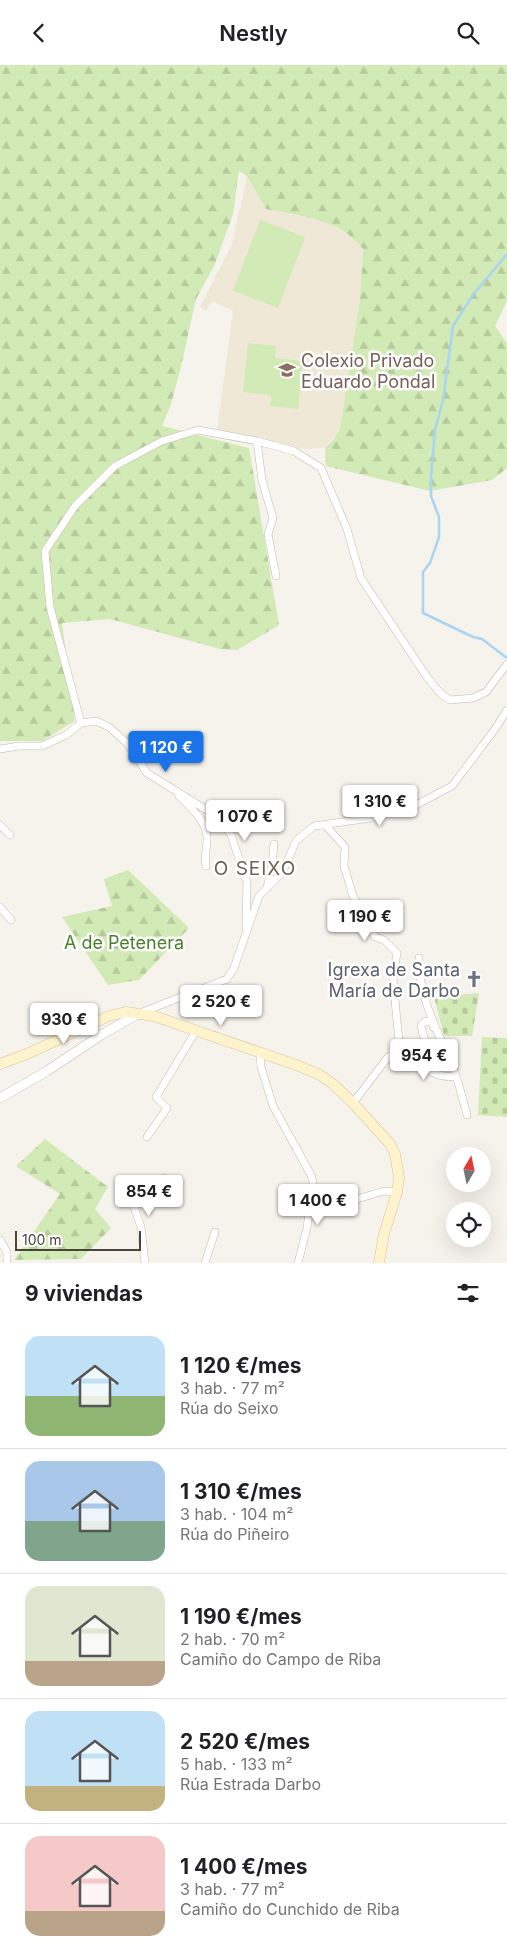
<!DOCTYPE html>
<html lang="es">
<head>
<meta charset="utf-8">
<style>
  :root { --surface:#fff; --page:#f2f2f2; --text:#202124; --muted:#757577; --line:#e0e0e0; --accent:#1a73e8 }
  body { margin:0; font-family:Inter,sans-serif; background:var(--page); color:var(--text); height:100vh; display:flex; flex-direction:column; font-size:19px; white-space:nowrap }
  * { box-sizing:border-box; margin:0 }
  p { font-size:16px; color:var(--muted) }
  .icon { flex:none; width:28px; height:28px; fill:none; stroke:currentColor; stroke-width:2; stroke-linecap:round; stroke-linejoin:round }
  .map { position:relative; height:1198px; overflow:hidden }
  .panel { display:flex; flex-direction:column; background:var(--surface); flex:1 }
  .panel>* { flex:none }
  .needle { width:32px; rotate:9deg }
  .tools { position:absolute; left:446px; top:1082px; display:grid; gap:10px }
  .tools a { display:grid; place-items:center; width:45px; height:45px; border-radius:50%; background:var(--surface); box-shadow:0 5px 20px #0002; font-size:25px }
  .scale { position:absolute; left:15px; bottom:12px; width:126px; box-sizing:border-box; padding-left:5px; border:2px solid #4b4439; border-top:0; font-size:14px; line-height:18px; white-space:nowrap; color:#4b4439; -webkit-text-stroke:4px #fff; paint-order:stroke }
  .price { position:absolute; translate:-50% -42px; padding:0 11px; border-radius:5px; background:#fff; color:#222; font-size:16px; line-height:32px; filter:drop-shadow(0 1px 2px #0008) }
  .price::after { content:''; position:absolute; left:50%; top:30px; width:15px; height:11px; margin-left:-8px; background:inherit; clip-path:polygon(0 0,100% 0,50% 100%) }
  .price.on { background:var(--accent); color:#fff }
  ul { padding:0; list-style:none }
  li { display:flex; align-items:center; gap:15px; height:125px; padding:0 25px }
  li+li { border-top:1px solid var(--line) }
  li span { display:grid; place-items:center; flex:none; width:140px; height:100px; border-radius:15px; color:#555 }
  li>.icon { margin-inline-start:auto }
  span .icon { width:60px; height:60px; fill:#fffc; stroke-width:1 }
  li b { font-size:21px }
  h2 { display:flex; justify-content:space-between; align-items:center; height:60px; padding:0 25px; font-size:21px }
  header { display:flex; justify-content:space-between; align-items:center; height:65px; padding:0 25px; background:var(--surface); font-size:22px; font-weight:600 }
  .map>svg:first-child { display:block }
  .education { fill:#efe8d6 }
  .forest { fill:url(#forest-firs) }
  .cemetery { fill:url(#cemetery-stones) }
  .green { fill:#d2eab5 }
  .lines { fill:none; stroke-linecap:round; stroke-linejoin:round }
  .stream { stroke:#a9d4f2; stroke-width:2.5 }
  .minor-casing { stroke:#c2bbae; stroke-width:8 }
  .tertiary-casing { stroke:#c2bbae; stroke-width:10 }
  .secondary-casing { stroke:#d6c79b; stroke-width:11 }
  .minor { stroke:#fff; stroke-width:7 }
  .tertiary { stroke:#fff; stroke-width:9 }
  .secondary { stroke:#fff3cd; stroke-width:10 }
  .labels { text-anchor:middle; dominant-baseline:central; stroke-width:5; stroke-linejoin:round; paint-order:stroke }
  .education-label { font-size:18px; fill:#785e54; stroke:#fff; text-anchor:start }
  .park-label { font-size:18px; fill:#4a7f2a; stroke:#fff }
  .worship-label { font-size:18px; fill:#5b616d; stroke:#fff; text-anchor:end }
  .neighbourhood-label { font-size:19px; letter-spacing:1px; fill:#6e6250; stroke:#fff }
</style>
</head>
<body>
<header><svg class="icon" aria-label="back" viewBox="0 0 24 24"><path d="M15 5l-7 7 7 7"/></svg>Nestly<svg class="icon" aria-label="search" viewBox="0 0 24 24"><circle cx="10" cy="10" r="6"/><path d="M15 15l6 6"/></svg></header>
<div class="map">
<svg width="507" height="1198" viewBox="0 0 507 1198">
  <defs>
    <pattern id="forest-firs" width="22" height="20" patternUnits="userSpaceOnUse" patternTransform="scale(1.25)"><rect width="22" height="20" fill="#d2eab5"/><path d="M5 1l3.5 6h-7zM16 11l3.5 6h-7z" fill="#b6ca9c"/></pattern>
    <pattern id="cemetery-stones" width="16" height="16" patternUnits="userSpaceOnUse" patternTransform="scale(1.25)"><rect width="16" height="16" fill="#d2eab5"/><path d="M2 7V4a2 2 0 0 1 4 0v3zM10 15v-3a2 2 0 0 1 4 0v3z" fill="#b6ca9c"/></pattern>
  </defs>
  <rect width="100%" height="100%" fill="#f6f3ec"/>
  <path class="education" d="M 247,111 L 266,144 L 324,156 L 356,175 L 363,184 L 360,234 L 340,364 L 325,383 L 302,384 L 217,365 L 233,246 L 212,236 L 206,246 L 200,242 L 232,179 Z"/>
  <path class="forest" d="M 0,0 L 507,0 L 507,236 L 495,261 L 507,278 L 507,403 L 492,415 L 430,426 L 326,401 L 325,383 L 333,375 L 340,364 L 360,234 L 363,184 C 340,154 300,151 266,144 L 247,111 L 239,106 L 233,149 L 215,199 L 196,234 L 180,306 L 171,339 L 162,361 L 249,383 L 279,560 L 237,585 L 220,584 L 110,554 L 62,558 L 75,656 L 42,676 L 0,676 Z
    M 128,805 L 189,863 L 139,915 L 108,920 L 62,852 L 112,841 L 104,814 Z
    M 45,1074 L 108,1122 L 95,1144 L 111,1163 L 81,1194 L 14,1195 L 60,1129 L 16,1101 Z"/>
  <path class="cemetery" d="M 479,928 L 472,971 L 444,971 L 434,932 Z
    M 482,972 L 507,973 L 507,1052 L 478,1050 Z"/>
  <path class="green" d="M 260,155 L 305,172 L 278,243 L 233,226 Z
    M 248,278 L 276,281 L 275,293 L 303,296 L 298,344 L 270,341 L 271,330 L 243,327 Z"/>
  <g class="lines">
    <path class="stream" d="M 507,189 L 473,230 L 453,261 L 443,335 L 435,365 L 431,411 L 431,431 L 439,452 L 439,472 L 430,498 L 423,507 L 423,548 L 473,572 L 482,574 L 507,593"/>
    <g class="minor-casing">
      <path id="minor" d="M 257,376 L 262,415 L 273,453 L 268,469 L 276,511
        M 81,658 L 50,542 L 45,486 L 75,441 L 115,401 L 162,376 L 198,365 L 257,376 L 294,386 L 321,403 L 347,464 L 361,513 L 427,612 L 441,629 L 450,635 L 473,633 L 486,627 L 507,599
        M 81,658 L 96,656 L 109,662 L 127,678 L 147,708 L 218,752 L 231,770 L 247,817 L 246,862
        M 0,684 L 19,681 L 42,681 L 66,670 L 81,658
        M 179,731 C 190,742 208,757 207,774 C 207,784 204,791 206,801
        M 0,760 L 10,770
        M 325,760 L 345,782 L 344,801 L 353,831 L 375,872 L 384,875 L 397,888 L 393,914 L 400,987
        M 267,823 L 272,799 L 274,779
        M 0,842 L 11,855
        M 419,893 C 418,933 441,972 455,1008 C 460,1022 463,1036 467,1050
        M 140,948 L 227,914 L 234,903 L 259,831 L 282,808 L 296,776 L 314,761 L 371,753 L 412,742 L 452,721 L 495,664 L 507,645
        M 400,987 C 417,998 435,1015 456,1011
        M 260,988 L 261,1002 L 273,1041 L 311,1110 L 320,1145 L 384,1126 L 397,1127
        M 431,1007 L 436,1004 L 437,993 C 429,985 422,971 421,960 L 426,956 L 431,957 L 434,963
        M 353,1038 L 388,992 L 400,987
        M 147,1072 L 167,1043 L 156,1032 L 196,966
        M 0,1175 L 7,1187 L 7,1198
        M 145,1198 L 141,1162 L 132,1136 L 133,1129 L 164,1113
        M 205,1198 L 215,1167
        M 298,1198 L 307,1163 L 312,1125"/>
    </g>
    <g class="tertiary-casing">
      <path id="tertiary" d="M 0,1033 L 47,1006 L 101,970 L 140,948"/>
    </g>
    <g class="secondary-casing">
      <path id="secondary" d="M 0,999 L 29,988 L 109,951 L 126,947 L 154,951 L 299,1001 L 320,1010 L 333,1019 L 353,1038 L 390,1079 L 395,1089 L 399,1112 L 397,1127 L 384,1169 L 379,1198"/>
    </g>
    <use href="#minor" class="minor"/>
    <use href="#tertiary" class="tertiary"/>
    <use href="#secondary" class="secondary"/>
  </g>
  <defs>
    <g id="school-bare" transform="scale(1.35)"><path d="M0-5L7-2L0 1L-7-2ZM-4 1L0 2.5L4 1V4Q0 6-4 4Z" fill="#8d6e63" stroke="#fff" stroke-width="2.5" paint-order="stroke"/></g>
    <g id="church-bare" transform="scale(1.35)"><path d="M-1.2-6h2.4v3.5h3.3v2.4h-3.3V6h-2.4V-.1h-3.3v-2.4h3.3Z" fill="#6b7280" stroke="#fff" stroke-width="2.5" paint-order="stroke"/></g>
  </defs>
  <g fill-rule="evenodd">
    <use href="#school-bare" x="287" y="305"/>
    <use href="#church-bare" x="474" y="914"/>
  </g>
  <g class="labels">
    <g class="education-label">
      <text x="301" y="295">Colexio Privado<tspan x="301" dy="21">Eduardo Pondal</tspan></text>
    </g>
    <g class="park-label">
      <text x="124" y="877">A de Petenera</text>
    </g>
    <g class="worship-label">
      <text x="460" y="904">Igrexa de Santa<tspan x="460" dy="21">María de Darbo</tspan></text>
    </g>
    <g class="neighbourhood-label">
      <text x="255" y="803">O SEIXO</text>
    </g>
  </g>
</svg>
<div class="tools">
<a><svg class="needle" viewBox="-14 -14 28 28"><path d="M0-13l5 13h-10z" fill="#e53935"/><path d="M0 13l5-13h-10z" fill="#757577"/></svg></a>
<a><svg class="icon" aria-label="locate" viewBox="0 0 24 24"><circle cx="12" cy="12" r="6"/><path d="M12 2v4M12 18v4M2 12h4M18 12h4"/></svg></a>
</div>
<div class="scale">100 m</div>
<b class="price on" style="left:166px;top:708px">1 120 €</b>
<b class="price" style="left:380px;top:762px">1 310 €</b>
<b class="price" style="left:245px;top:777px">1 070 €</b>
<b class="price" style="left:365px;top:877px">1 190 €</b>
<b class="price" style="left:221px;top:962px">2 520 €</b>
<b class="price" style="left:64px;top:980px">930 €</b>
<b class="price" style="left:424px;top:1016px">954 €</b>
<b class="price" style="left:149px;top:1152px">854 €</b>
<b class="price" style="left:318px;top:1161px">1 400 €</b>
</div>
<section class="panel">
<h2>9 viviendas<svg class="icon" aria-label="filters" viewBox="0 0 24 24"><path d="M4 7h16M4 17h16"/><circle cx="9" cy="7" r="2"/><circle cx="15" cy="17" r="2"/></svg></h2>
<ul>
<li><span style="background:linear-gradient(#bfe0f5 60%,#8fb573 0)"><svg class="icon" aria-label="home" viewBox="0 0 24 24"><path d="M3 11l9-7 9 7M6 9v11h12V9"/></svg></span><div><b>1 120 €/mes</b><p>3 hab. · 77 m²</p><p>Rúa do Seixo</p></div></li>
<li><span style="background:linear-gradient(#a9c7e8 60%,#7fa58c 0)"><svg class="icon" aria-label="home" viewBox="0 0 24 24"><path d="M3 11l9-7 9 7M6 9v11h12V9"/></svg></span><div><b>1 310 €/mes</b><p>3 hab. · 104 m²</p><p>Rúa do Piñeiro</p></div></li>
<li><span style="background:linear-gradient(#dfe7d0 75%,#b9a48a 0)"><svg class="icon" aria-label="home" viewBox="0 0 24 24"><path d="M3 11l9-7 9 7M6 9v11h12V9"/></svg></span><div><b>1 190 €/mes</b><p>2 hab. · 70 m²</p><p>Camiño do Campo de Riba</p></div></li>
<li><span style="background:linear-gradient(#bfe0f5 75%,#c2b280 0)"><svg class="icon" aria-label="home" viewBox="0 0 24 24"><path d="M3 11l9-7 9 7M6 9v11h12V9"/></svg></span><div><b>2 520 €/mes</b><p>5 hab. · 133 m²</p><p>Rúa Estrada Darbo</p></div></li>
<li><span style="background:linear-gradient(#f6c9c9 75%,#b9a48a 0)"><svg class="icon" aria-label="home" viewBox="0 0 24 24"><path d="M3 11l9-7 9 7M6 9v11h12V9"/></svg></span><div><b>1 400 €/mes</b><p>3 hab. · 77 m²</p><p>Camiño do Cunchido de Riba</p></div></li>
</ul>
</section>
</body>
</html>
